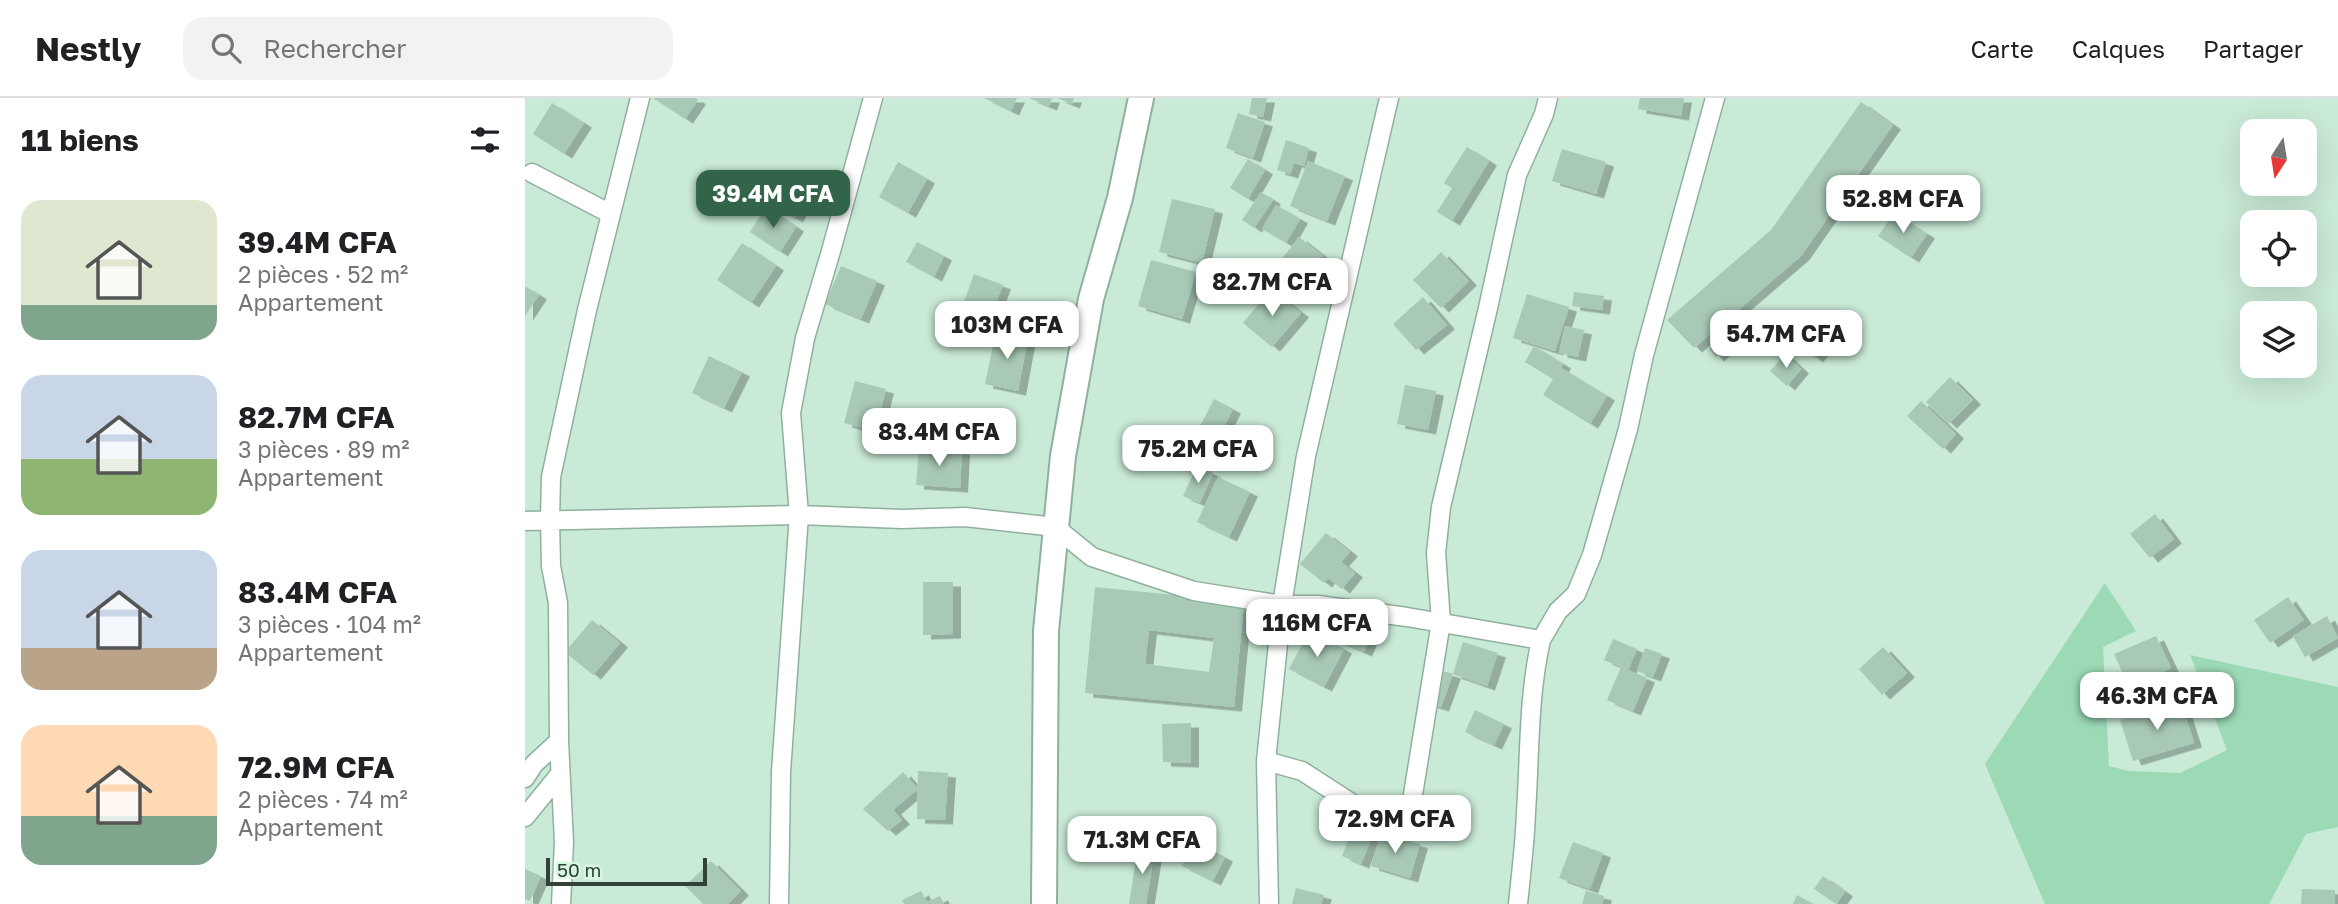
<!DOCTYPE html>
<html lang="fr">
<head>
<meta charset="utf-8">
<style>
  :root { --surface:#fff; --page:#f2f2f2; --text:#202124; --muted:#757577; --line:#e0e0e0; --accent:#316449 }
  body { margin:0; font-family:"Golos Text",sans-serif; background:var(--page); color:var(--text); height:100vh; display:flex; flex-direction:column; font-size:26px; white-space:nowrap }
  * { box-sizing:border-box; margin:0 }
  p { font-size:23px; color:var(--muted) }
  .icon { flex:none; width:38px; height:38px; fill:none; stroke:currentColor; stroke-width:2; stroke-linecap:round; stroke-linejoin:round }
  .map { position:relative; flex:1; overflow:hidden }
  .details { display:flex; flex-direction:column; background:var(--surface); width:525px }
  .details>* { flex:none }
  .needle { width:46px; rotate:192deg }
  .tools { position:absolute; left:1715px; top:21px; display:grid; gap:14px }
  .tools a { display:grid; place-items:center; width:77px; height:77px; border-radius:14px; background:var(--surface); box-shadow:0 7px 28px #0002; font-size:35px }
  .scale { position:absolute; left:21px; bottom:18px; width:161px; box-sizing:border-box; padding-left:7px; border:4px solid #324038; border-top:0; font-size:19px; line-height:24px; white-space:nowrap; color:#324038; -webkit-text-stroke:5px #d6f8e3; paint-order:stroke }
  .price { position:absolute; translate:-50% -60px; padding:0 16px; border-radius:14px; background:#fff; color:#222; font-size:23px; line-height:46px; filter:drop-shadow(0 2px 4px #0008) }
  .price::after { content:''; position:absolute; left:50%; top:42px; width:21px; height:16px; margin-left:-10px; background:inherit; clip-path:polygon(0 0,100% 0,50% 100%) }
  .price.current { background:var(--accent); color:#fff }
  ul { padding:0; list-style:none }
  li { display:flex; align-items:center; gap:21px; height:175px; padding:0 21px }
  li span { display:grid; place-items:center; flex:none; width:196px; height:140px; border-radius:21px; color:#555 }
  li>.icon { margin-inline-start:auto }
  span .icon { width:84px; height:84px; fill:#fffc; stroke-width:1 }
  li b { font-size:30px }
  h2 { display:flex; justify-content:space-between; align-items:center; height:84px; padding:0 21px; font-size:30px }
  header { display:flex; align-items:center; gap:42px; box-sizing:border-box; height:98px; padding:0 35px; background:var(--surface); border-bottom:2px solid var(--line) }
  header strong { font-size:33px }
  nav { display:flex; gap:38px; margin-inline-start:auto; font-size:24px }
  .search { width:490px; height:63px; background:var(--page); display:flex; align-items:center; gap:18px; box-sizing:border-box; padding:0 24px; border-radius:21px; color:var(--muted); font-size:26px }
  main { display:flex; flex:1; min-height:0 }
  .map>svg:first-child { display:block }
  .grass { fill:#9cdab7 }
  .building { fill:#a8c9b5; fill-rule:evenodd; filter:url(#shadow) }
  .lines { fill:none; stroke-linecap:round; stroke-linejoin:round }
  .street-casing { stroke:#90b09d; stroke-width:21 }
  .secondary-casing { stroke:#90b09d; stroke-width:28 }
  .street { stroke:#fff; stroke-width:18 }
  .secondary { stroke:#fff; stroke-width:24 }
</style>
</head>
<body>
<header>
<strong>Nestly</strong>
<div class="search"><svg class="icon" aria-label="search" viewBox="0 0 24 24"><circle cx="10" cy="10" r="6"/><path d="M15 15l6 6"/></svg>Rechercher</div>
<nav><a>Carte</a><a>Calques</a><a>Partager</a></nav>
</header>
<main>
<section class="details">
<h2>11 biens<svg class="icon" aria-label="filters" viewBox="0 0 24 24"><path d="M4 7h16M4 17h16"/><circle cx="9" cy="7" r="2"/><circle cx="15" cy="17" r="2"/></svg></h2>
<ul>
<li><span style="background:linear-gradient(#dfe7d0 75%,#7fa58c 0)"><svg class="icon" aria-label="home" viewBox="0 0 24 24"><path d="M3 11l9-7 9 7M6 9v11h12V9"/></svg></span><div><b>39.4M CFA</b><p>2 pièces · 52 m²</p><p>Appartement</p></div></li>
<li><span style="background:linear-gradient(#c9d6e8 60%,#8fb573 0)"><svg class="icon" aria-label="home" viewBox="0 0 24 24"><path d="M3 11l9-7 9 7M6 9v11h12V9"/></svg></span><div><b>82.7M CFA</b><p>3 pièces · 89 m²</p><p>Appartement</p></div></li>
<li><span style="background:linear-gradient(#c9d6e8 70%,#b9a48a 0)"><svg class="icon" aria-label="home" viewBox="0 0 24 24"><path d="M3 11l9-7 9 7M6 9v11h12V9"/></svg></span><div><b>83.4M CFA</b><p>3 pièces · 104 m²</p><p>Appartement</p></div></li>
<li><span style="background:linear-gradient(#ffd9b3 65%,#7fa58c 0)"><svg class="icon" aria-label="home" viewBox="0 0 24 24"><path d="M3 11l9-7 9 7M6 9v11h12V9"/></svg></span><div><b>72.9M CFA</b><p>2 pièces · 74 m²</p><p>Appartement</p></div></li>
</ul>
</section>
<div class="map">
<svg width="1813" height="806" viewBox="0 0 1813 806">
  <defs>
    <filter id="shadow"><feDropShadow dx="8" dy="4.5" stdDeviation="0" flood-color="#0004"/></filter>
  </defs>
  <rect width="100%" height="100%" fill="#c9ead6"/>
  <path class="grass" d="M 1580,485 L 1611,533 L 1578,549 L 1584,668 L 1604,673 L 1655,675 L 1702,652 L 1665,557 L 1813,589 L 1813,729 L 1781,736 L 1744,806 L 1520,806 L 1460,666 Z"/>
  <path class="building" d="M 128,0 L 170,0 L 173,2 L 160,21 Z
    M 459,0 L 492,0 L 486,13 Z
    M 504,0 L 527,0 L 524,8 Z
    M 532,0 L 549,0 L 547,6 Z
    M 727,0 L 742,0 L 738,19 L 724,16 Z
    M 1115,0 L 1159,0 L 1156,18 L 1113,11 Z
    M 1336,4 L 1368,27 L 1276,158 L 1169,250 L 1142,222 L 1246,132 Z
    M 27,5 L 59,25 L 39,56 L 8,36 Z
    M 713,15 L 740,24 L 728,60 L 701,50 Z
    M 761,42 L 784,50 L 779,68 L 769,65 L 765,76 L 752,72 Z
    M 942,49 L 964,63 L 927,123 L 912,114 L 927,90 L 919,85 Z
    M 1037,51 L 1081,64 L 1071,96 L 1027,83 Z
    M 723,61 L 740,72 L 723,101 L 705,90 Z
    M 783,63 L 820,78 L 802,123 L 765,108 Z
    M 373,64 L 402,81 L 383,115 L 354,99 Z
    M 267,75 L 288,86 L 270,120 L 250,110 Z
    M 736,94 L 748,102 L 729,130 L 717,122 Z
    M 647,101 L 690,111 L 677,165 L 634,154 Z
    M 751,107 L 775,121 L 761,145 L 737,131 Z
    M 241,109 L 271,129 L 255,154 L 225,134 Z
    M 1369,115 L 1402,136 L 1386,160 L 1353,138 Z
    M 774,139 L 798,158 L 772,191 L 748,172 Z
    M 392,144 L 419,158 L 409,179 L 381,164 Z
    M 217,145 L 251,168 L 226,205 L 192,182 Z
    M 916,154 L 944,183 L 916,210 L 888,182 Z
    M 626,162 L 671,174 L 657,221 L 613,208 Z
    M 316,168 L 352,183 L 336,221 L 300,206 Z
    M 449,176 L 478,187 L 464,222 L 436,212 Z
    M 0,188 L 14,197 L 0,218 Z
    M 746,191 L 776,215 L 747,249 L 718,225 Z
    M 1049,194 L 1079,198 L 1077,212 L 1047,208 Z
    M 1002,196 L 1044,209 L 1030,253 L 988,240 Z
    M 898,199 L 922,227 L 891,252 L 868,226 Z
    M 1278,225 L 1302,245 L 1290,260 L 1265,240 Z
    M 1040,228 L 1059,232 L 1053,259 L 1034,255 Z
    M 471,233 L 503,239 L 493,293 L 460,286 Z
    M 1196,240 L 1203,248 L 1191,259 L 1184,251 Z
    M 1009,248 L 1038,266 L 1036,270 L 1082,298 L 1065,326 L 1018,297 L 1028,281 L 1000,264 Z
    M 1260,256 L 1276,271 L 1262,288 L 1245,273 Z
    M 184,258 L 217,274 L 199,310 L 167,295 Z
    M 1425,279 L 1448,302 L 1424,326 L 1401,304 Z
    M 330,283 L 361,291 L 350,333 L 319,325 Z
    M 880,287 L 911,293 L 903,332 L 872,326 Z
    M 689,301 L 708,311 L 685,356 L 666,346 Z
    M 1396,303 L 1431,336 L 1418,351 L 1382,318 Z
    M 394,350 L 437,352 L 435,390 L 391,387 Z
    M 672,368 L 688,375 L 675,405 L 658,398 Z
    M 693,379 L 725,394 L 704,439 L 672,424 Z
    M 1630,416 L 1649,441 L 1625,460 L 1605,436 Z
    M 801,435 L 825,454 L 816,464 L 830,475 L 817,491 L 803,480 L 799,485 L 775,466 Z
    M 398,484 L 428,484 L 428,536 L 398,537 Z
    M 570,489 L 719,504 L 709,609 L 560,595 ZM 624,532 L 689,540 L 684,574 L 620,566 Z
    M 1763,499 L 1779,522 L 1745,545 L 1729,522 Z
    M 811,512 L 850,529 L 839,554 L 800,537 Z
    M 1802,518 L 1813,540 L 1780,559 L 1768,538 Z
    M 67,522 L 95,545 L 68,577 L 40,554 Z
    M 784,533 L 819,551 L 799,589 L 764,571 Z
    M 1631,538 L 1646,570 L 1604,589 L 1589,556 Z
    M 1088,541 L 1112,551 L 1103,572 L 1122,580 L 1108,613 L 1082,602 L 1096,569 L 1079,562 Z
    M 938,544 L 973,555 L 962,588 L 928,576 Z
    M 1358,549 L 1382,575 L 1357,597 L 1334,571 Z
    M 1120,550 L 1137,556 L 1128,579 L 1112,573 Z
    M 911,571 L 928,576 L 916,609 L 900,604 Z
    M 1656,604 L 1669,645 L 1608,663 L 1595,622 Z
    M 950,612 L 979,626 L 969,647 L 940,634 Z
    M 666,625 L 666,665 L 638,664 L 637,626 Z
    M 393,673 L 423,675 L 420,722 L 392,721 Z
    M 378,674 L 393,691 L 368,712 L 377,722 L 363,733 L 338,711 Z
    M 832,718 L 852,726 L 836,766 L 817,758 Z
    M 856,734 L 895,746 L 885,780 L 846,768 Z
    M 669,743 L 700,759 L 688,783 L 657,768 Z
    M 1048,744 L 1078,755 L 1065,791 L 1034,780 Z
    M 613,748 L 630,751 L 621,806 L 604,806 Z
    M 186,763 L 216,793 L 203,806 L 178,806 L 160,788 Z
    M 0,771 L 16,778 L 5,803 L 0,801 Z
    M 1298,778 L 1320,794 L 1311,806 L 1289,791 Z
    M 771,790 L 799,797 L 796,806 L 767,806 Z
    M 1777,791 L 1810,792 L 1810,806 L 1776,806 Z
    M 396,793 L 402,804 L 415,798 L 419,806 L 379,806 L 377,802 Z
    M 1061,793 L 1079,798 L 1077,806 L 1057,806 Z
    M 1272,797 L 1288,806 L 1268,806 Z"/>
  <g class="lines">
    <g class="street-casing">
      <path id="street" d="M 7,75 L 86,116
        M 0,423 L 274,417 L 377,421 L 440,419 L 530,429 L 567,459 L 669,493 L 757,507 L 793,507 L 882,519 L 1016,542 C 1003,599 1005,656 1001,714 C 1000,745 996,776 993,806
        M 1016,542 L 1033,513 L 1051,496 L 1067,457 L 1103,331 L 1119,257 L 1190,0
        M 741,663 L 777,673 L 828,706
        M 0,680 L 9,666 L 34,643
        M 885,715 L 916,524 L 911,455 L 916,409 L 963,210 L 992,77 L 1019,16 L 1023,0
        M 0,719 L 35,676
        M 36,806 L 39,744 L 34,643 L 33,505 L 26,468 L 25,422 L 26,379 L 62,212 L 115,0
        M 254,806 L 256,674 L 274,417 L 266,315 L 280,240 L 306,153 L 348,0
        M 744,806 L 741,663 L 757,507 L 781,358 L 864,0"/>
    </g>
    <g class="secondary-casing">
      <path id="secondary" d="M 519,806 L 521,533 L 538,358 L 566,201 L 595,100 L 616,0"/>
    </g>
    <use href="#street" class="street"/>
    <use href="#secondary" class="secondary"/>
  </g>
</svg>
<div class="tools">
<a><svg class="needle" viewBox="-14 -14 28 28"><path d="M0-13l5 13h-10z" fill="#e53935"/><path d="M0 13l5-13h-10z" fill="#757577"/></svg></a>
<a><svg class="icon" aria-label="locate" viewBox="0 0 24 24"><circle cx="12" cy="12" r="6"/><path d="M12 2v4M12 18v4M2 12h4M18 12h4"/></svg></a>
<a><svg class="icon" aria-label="layers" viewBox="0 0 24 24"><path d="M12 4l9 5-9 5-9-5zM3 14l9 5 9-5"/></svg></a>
</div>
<div class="scale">50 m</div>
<b class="price current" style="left:248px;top:132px">39.4M CFA</b>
<b class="price" style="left:1378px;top:137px">52.8M CFA</b>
<b class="price" style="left:747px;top:220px">82.7M CFA</b>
<b class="price" style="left:482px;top:263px">103M CFA</b>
<b class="price" style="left:1261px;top:272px">54.7M CFA</b>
<b class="price" style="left:414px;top:370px">83.4M CFA</b>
<b class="price" style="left:673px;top:387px">75.2M CFA</b>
<b class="price" style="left:792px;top:561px">116M CFA</b>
<b class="price" style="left:1632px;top:634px">46.3M CFA</b>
<b class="price" style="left:870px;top:757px">72.9M CFA</b>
<b class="price" style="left:617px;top:778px">71.3M CFA</b>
</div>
</main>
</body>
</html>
